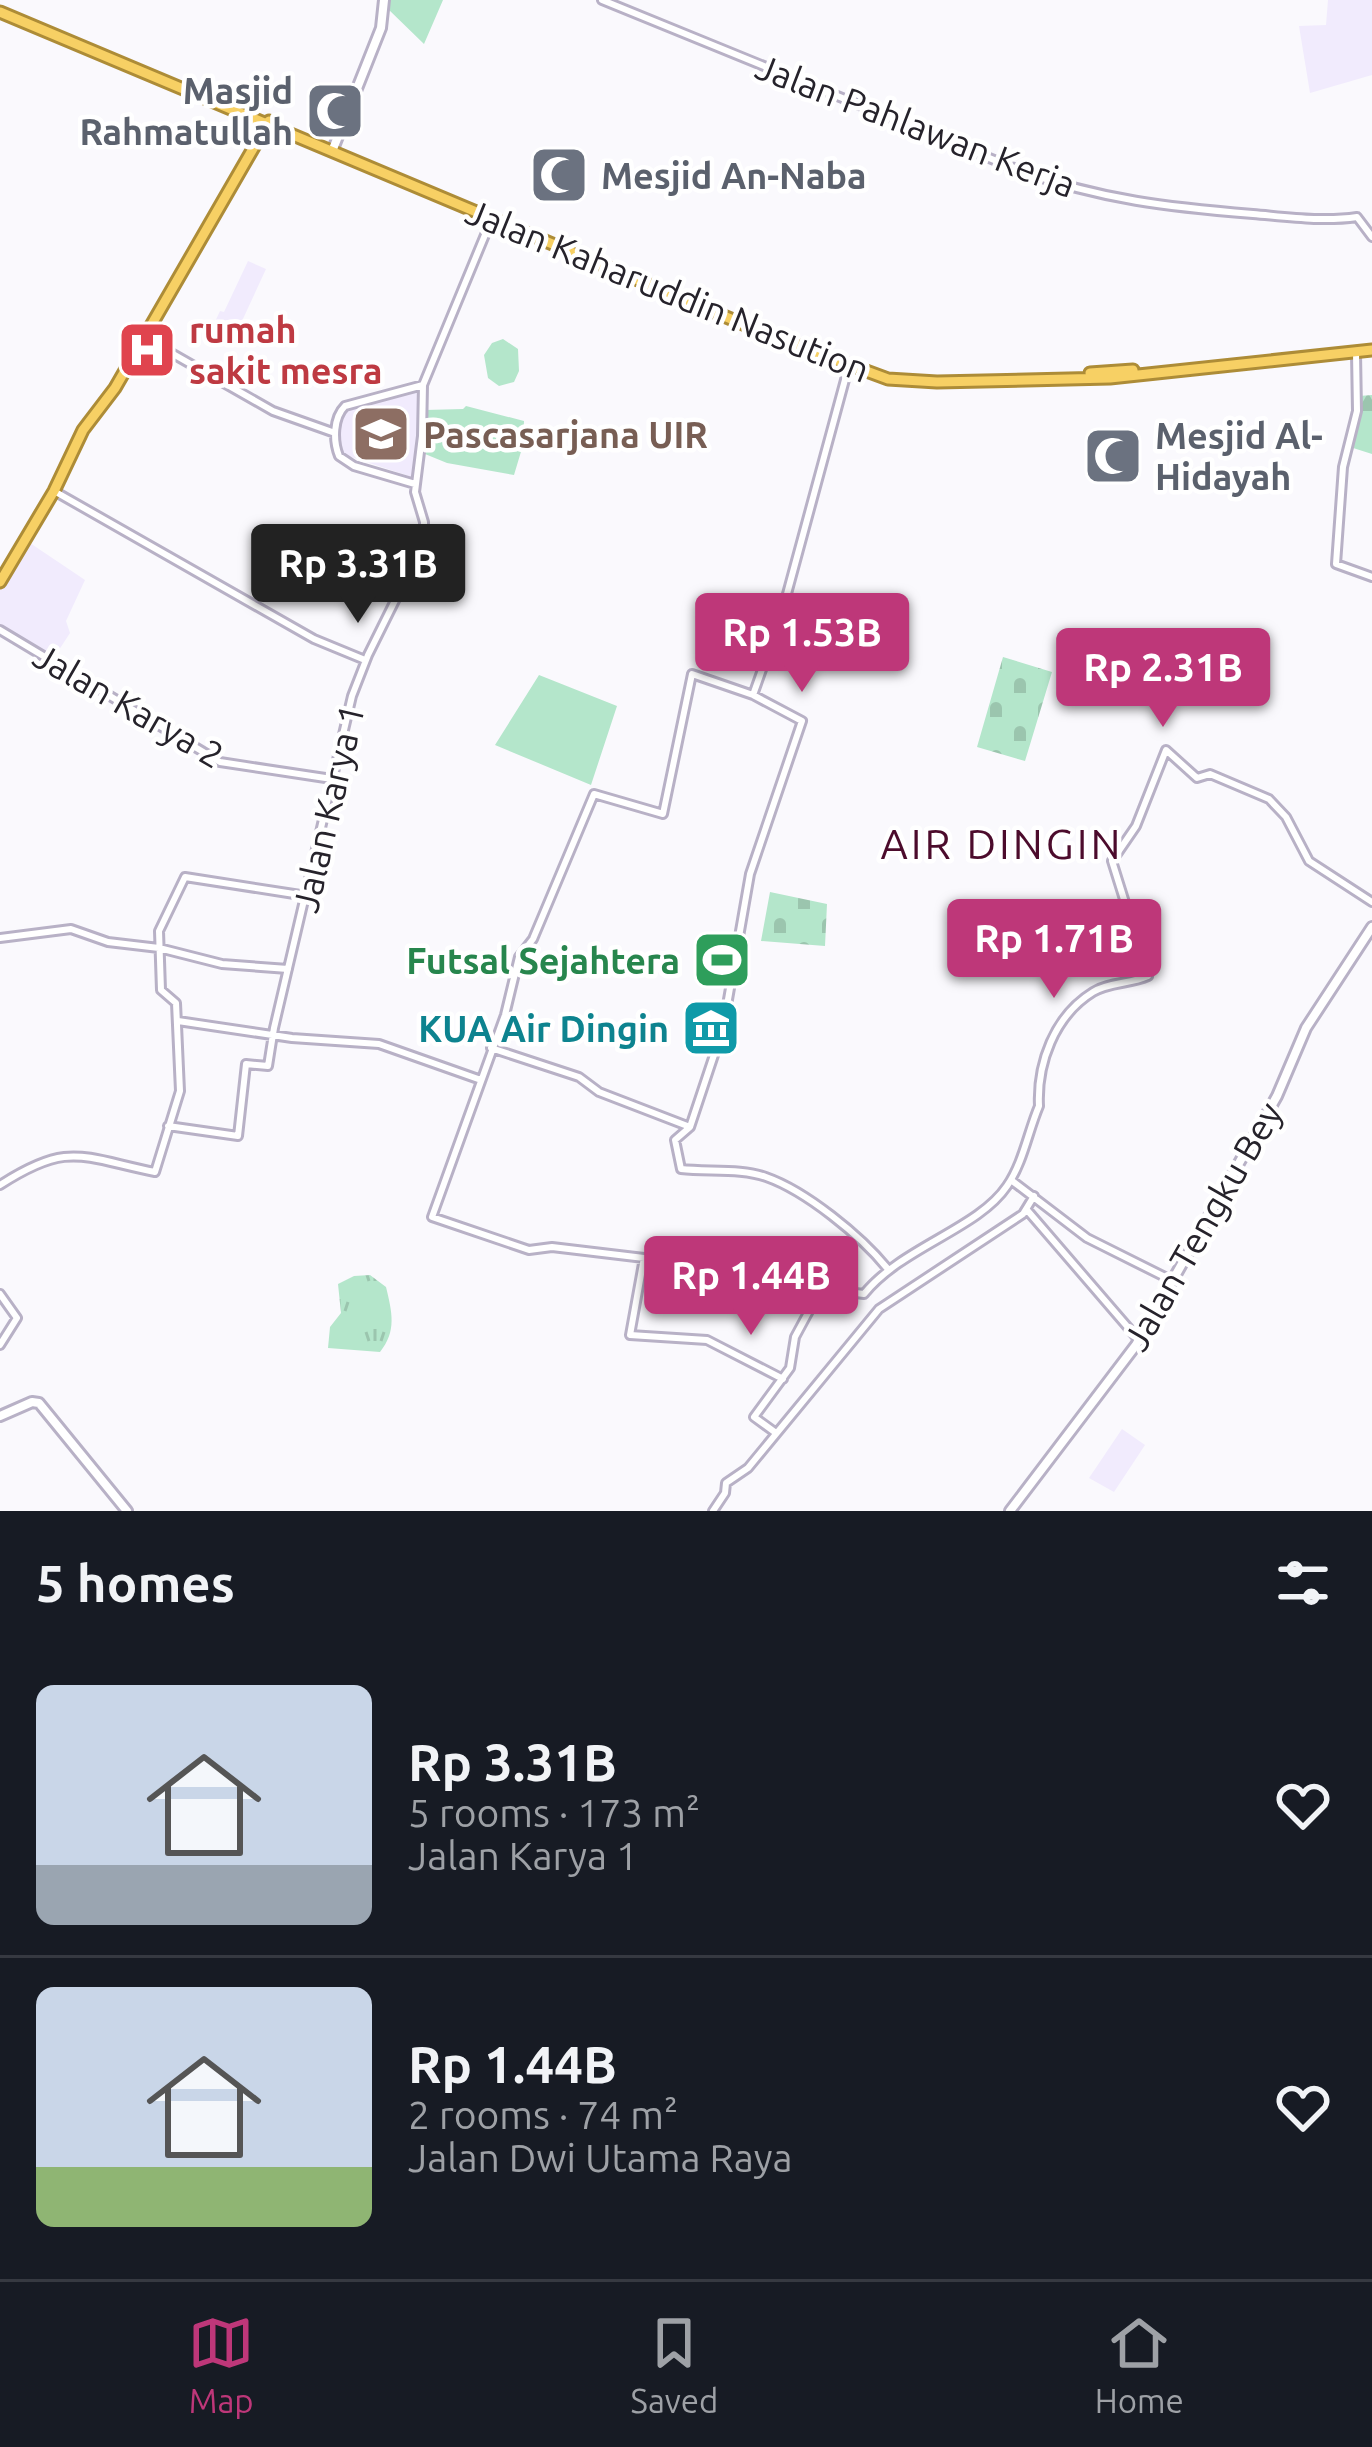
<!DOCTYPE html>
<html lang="en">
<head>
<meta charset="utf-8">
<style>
  :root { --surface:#171b24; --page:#20242c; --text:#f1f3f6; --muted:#9ea1a6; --line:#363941; --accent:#be3779 }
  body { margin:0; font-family:Ubuntu,sans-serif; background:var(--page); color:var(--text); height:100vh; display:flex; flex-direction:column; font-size:45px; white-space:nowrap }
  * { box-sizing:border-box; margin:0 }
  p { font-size:39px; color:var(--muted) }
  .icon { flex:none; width:66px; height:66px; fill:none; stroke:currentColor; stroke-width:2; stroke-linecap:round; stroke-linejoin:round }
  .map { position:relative; height:1511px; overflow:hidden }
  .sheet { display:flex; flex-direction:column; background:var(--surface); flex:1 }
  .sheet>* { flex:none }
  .price { position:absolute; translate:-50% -102px; padding:0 27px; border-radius:12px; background:var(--accent); color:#fff; font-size:39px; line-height:78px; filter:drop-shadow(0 3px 6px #0008) }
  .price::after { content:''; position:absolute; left:50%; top:72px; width:36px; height:27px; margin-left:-18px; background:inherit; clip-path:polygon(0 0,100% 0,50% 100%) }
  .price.on { background:#222; color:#fff }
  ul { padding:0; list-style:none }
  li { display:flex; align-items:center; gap:36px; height:300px; padding:0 36px }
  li+li { border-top:3px solid var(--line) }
  li span { display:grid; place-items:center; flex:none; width:336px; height:240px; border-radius:18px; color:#555 }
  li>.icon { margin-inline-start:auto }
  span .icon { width:144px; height:144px; fill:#fffc; stroke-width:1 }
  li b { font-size:51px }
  h2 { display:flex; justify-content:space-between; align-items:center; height:144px; padding:0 36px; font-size:51px }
  .tabs { display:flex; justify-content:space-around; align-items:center; height:168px; border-top:3px solid var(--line); background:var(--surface); font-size:33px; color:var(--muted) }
  .tabs a { display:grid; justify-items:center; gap:6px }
  .tabs .on { color:var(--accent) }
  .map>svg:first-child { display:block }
  .built { fill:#f1ebfd }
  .green { fill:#b4e6cb }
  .forest { fill:url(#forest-firs) }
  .cemetery { fill:url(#cemetery-stones) }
  .park { fill:url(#park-tufts) }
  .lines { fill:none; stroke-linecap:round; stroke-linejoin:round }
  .tertiary-casing { stroke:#b8b1c6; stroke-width:12 }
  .secondary-casing { stroke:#b8b1c6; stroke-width:14 }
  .trunk-casing { stroke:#ad8c37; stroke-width:15 }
  .tertiary { stroke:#fff; stroke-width:6 }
  .secondary { stroke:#fff; stroke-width:8 }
  .trunk { stroke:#f7d064; stroke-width:9 }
  .labels { text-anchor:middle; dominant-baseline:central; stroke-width:9; stroke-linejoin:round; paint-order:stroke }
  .worship-label { font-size:36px; font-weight:bold; fill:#5b616d; stroke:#fff; text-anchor:start }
  .street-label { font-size:36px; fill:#26232b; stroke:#fff }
  .health-label { font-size:36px; font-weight:bold; fill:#be3a42; stroke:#fff; text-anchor:start }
  .education-label { font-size:36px; font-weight:bold; fill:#785e54; stroke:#fff; text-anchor:start }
  .leisure-label { font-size:36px; font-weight:bold; fill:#27864d; stroke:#fff; text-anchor:end }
  .culture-label { font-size:36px; font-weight:bold; fill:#0d838f; stroke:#fff; text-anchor:end }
  .quarter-label { font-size:42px; letter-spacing:3px; fill:#4c0b2c; stroke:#fff }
</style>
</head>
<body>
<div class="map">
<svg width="1372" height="1511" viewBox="0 0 1372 1511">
  <defs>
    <pattern id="forest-firs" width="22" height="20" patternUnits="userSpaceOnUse" patternTransform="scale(3)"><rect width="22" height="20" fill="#b4e6cb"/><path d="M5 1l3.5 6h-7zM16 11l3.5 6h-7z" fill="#9bc5ae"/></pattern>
    <pattern id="cemetery-stones" width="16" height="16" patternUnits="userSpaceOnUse" patternTransform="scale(3)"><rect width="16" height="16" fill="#b4e6cb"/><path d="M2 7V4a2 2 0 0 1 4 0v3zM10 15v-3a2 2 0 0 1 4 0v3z" fill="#9bc5ae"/></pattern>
    <pattern id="park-tufts" width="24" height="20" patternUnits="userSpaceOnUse" patternTransform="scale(3)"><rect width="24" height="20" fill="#b4e6cb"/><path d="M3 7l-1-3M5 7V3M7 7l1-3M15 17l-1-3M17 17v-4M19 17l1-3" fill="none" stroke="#9bc5ae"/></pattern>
  </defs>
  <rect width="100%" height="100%" fill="#faf9fd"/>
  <path class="built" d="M 1328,0 L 1372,0 L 1372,75 L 1310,93 L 1299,26 L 1326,25 Z
    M 248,261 L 266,269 L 236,334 L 213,326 L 220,311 L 224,312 Z
    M 421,387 L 422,436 L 415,478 L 342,454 L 339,432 L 345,408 Z
    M 27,541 L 85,580 L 66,621 L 70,633 L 53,659 L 0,625 L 0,586 Z
    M 1122,1429 L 1145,1445 L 1114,1492 L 1089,1478 Z"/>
  <path class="green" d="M 388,0 L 443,0 L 424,44 L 387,8 Z
    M 503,339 L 518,349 L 519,371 L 514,382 L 499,386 L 488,378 L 484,355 L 492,343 Z
    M 466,406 L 524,421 L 523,445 L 514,475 L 447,463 L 425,454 L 425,410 L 463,409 Z
    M 539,675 L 617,706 L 591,785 L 495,745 Z"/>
  <path class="forest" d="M 1372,395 L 1372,454 L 1350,447 L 1357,426 L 1359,396 Z"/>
  <path class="cemetery" d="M 1003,657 L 1052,672 L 1025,761 L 977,747 Z
    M 770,892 L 827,904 L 825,946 L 761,941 Z"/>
  <path class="park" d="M 370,1275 L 386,1287 C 392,1312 397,1331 380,1352 L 328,1348 L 330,1327 L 341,1313 L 338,1284 L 354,1276 Z"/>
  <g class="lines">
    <g class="tertiary-casing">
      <path id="tertiary" d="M 602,0 L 1021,171 C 1103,200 1168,207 1253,214 C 1288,217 1323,222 1357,217 L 1372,237
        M 145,338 L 273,411 L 335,433
        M 1356,353 L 1357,411 L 1343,467 L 1336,564 L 1372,577
        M 415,484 L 354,466 L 339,456 C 333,441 333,418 345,406 L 423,385
        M 54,491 L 314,639 L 365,660
        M 0,630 L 220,762 L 332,779
        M 753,695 L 781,616 L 849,365
        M 0,938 L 71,929 L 108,942 L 159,948 L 222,964 L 288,969
        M 178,1021 L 292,1038 L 379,1044 L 481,1080
        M 491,1048 L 579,1077 L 599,1092 L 690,1127
        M 168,1126 L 238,1136 L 246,1064 L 268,1066 L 274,1028 L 352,696 L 368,655 L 424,542 L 424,522 L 415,492 L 422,436 L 423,385 L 492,218
        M 690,1127 L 723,1028 L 750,874 L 802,721 L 753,695 L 692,674 L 663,814 L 594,794 L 533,939 L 519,957 L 505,1015 L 432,1217 L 529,1250 L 552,1247 L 644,1258 L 630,1335 L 707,1340 L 783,1379
        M 690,1127 L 675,1140 L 681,1169 C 708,1172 742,1168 766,1177 C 806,1191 861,1236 887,1268
        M 1011,1180 L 1087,1238 L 1171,1280
        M 0,1185 C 68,1141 81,1157 155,1172 L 180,1091 L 176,1003 L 161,990 L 159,931 L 185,877 L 307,896
        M 1027,1210 L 1138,1339
        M 0,1294 L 17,1318 L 0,1345
        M 776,1433 L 754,1417 L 790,1368 L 795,1337 L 816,1298 L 830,1290 L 864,1294 C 902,1247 978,1229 1007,1186 C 1023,1163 1028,1132 1039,1106 C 1037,1064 1054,1016 1093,992 C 1109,982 1131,984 1148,976 L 1112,861 L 1136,826 L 1166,750 L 1197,778 L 1210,774 L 1269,799 L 1286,817 L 1309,861 L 1372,902
        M 713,1511 L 725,1493 L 726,1483 L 748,1468 L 879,1309 L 1023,1214 L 1034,1196"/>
    </g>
    <g class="secondary-casing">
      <path id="secondary" d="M 333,149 L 381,28 L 384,0
        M 0,1416 L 32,1402 L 39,1403 L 127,1511
        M 1010,1511 L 1136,1345 L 1277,1096 L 1306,1028 L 1372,927"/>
    </g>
    <g class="trunk-casing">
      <path id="trunk" d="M 0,12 L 769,335 L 888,379 L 937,382 L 1110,378 L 1372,350
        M 1090,373 L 1133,370
        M 0,582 L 54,491 L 83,430 L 115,388 L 269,121"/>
    </g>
    <use href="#tertiary" class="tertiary"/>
    <use href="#secondary" class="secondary"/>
    <use href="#trunk" class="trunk"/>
  </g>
  <defs>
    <g id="mosque-square" transform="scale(3)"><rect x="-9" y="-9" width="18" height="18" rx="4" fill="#6b7280" stroke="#fff"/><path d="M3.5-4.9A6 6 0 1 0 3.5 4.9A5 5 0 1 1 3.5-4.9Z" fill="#fff"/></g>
    <g id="hospital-square" transform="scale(3)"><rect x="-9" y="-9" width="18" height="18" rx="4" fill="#e0444e" stroke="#fff"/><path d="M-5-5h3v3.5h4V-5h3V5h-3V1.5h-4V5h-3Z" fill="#fff"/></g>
    <g id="university-square" transform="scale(3)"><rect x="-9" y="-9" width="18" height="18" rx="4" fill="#8d6e63" stroke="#fff"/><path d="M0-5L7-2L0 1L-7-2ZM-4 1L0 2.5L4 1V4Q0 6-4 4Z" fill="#fff"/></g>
    <g id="stadium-square" transform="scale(3)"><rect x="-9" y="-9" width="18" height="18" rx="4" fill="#2e9e5b" stroke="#fff"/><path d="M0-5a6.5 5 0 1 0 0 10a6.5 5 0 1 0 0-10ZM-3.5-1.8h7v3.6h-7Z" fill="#fff"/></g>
    <g id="museum-square" transform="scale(3)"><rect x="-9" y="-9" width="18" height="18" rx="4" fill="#0f9aa8" stroke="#fff"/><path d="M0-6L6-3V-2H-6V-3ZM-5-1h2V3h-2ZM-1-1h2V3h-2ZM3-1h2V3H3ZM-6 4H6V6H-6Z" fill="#fff"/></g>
  </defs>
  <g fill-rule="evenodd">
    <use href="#mosque-square" x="335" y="111"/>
    <use href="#mosque-square" x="559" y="175"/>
    <use href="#hospital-square" x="147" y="350"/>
    <use href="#university-square" x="381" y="434"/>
    <use href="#mosque-square" x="1113" y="456"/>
    <use href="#stadium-square" x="722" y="960"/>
    <use href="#museum-square" x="711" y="1028"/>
  </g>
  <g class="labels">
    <g class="worship-label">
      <text x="293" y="90" text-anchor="end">Masjid<tspan x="293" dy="41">Rahmatullah</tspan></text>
      <text x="601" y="175">Mesjid An-Naba</text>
      <text x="1155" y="435">Mesjid Al-<tspan x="1155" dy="41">Hidayah</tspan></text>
    </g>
    <g class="street-label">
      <text transform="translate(916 125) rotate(21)">Jalan Pahlawan Kerja</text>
      <text transform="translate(668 290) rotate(22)">Jalan Kaharuddin Nasution</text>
      <text transform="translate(129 705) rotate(30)">Jalan Karya 2</text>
      <text transform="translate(328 808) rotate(-77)">Jalan Karya 1</text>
      <text transform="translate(1202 1226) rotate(-60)">Jalan Tengku Bey</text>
    </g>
    <g class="health-label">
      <text x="189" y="329">rumah<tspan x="189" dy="41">sakit mesra</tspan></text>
    </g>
    <g class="education-label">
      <text x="423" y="434">Pascasarjana UIR</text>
    </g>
    <g class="leisure-label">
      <text x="680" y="960">Futsal Sejahtera</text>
    </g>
    <g class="culture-label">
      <text x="669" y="1028">KUA Air Dingin</text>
    </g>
    <g class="quarter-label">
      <text x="1002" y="843">AIR DINGIN</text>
    </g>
  </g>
</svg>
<b class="price on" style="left:358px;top:626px">Rp 3.31B</b>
<b class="price" style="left:802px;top:695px">Rp 1.53B</b>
<b class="price" style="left:1163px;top:730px">Rp 2.31B</b>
<b class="price" style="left:1054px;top:1001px">Rp 1.71B</b>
<b class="price" style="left:751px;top:1338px">Rp 1.44B</b>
</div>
<section class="sheet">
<h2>5 homes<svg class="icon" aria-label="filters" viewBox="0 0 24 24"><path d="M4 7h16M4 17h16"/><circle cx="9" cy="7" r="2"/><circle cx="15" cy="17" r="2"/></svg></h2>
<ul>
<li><span style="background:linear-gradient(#c9d6e8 75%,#9aa5b1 0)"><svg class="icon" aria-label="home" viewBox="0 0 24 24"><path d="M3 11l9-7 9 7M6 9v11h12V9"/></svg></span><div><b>Rp 3.31B</b><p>5 rooms · 173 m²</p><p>Jalan Karya 1</p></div><svg class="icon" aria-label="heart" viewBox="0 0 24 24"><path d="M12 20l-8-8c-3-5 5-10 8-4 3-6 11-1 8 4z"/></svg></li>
<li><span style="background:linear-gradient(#c9d6e8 75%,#8fb573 0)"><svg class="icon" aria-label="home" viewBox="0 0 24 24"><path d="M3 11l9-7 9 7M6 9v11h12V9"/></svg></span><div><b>Rp 1.44B</b><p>2 rooms · 74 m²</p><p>Jalan Dwi Utama Raya</p></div><svg class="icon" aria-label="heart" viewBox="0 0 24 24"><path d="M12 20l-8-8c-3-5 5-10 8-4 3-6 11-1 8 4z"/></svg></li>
</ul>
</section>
<nav class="tabs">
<a class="on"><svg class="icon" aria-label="map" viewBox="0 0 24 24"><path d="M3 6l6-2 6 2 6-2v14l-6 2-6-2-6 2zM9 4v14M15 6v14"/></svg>Map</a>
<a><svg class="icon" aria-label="saved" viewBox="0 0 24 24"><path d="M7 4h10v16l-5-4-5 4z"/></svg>Saved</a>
<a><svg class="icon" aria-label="home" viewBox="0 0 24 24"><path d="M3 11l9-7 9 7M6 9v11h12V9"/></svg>Home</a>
</nav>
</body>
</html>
